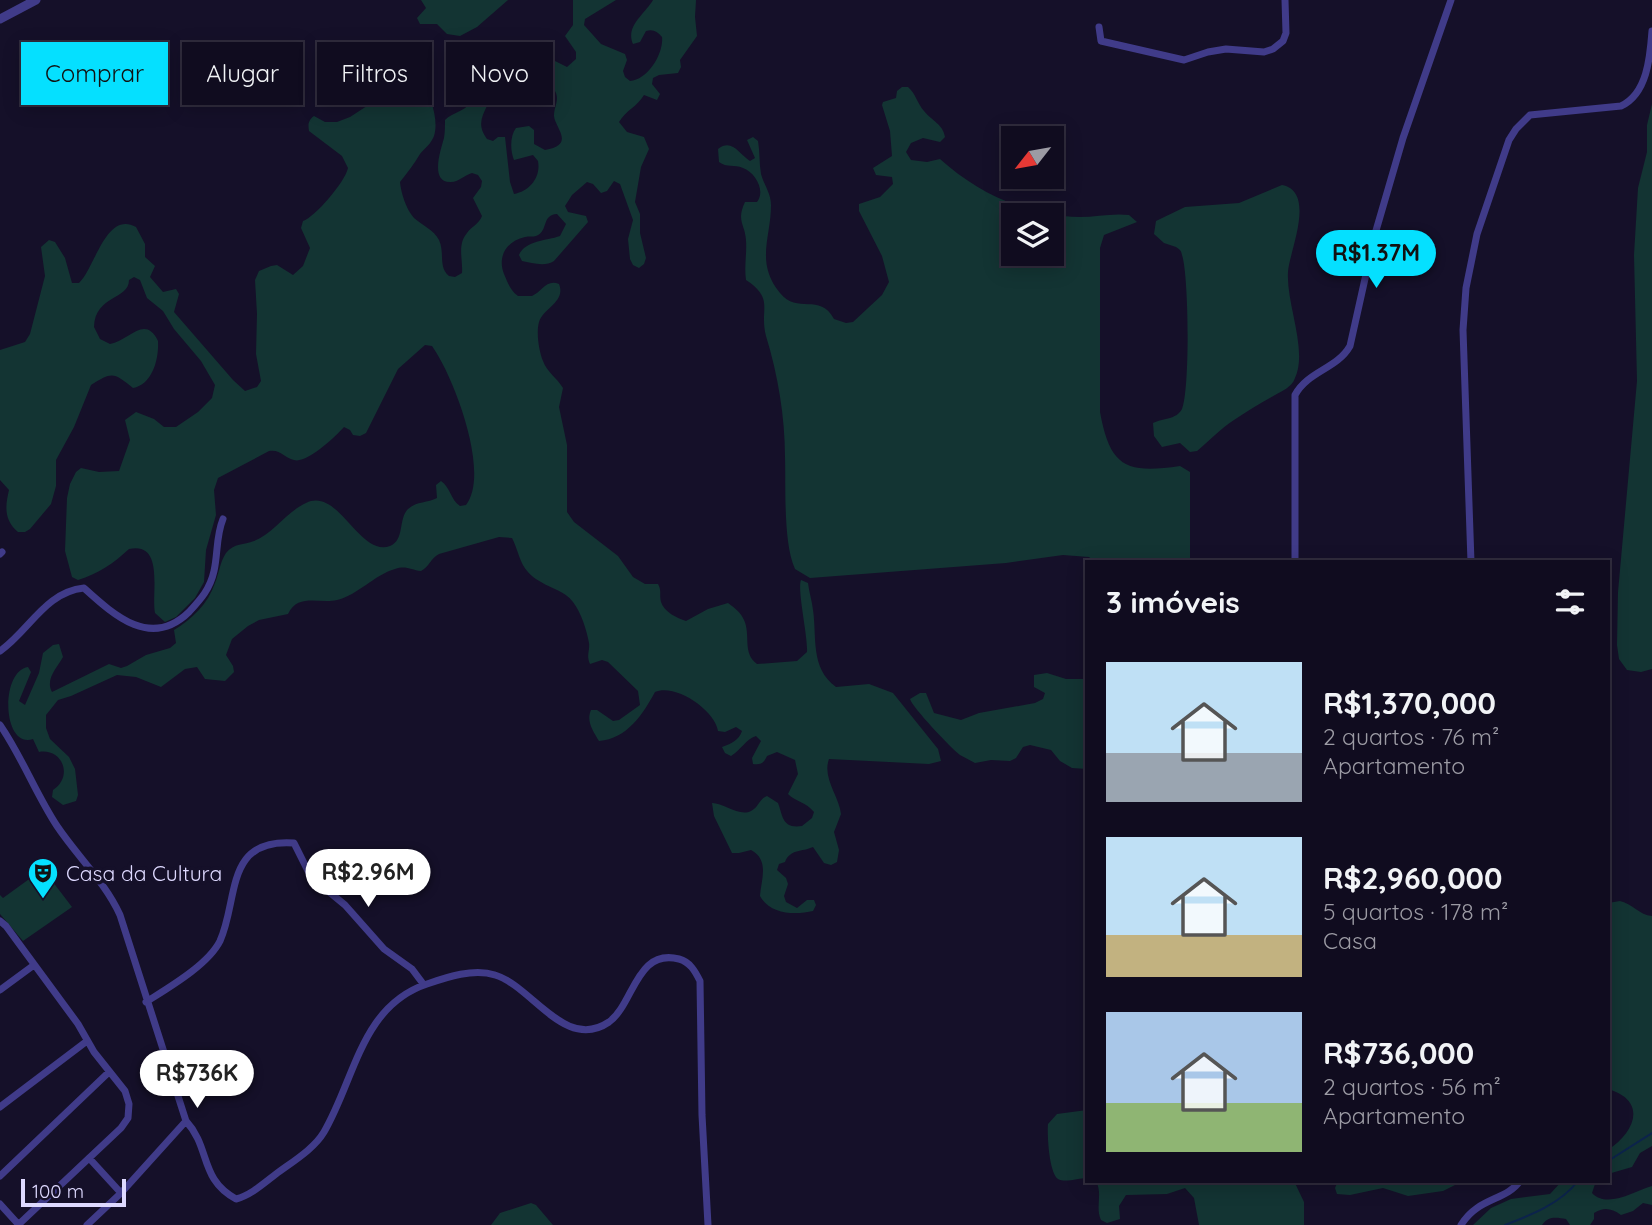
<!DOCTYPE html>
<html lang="pt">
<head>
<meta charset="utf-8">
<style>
  :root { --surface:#100c1f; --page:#1e1a2c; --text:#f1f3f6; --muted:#9c9ba4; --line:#302c3d; --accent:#05e0ff }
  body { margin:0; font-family:Quicksand,sans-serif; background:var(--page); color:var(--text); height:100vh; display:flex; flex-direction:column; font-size:26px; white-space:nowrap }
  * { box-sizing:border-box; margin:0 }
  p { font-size:23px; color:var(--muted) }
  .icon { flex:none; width:38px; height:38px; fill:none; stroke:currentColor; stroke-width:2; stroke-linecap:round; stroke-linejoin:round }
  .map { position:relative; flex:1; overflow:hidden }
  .sheet { position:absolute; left:1085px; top:560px; width:525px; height:623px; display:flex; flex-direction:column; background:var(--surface); border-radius:0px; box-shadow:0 4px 18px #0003,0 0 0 2px var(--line) }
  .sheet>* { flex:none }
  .top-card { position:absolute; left:21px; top:42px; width:665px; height:63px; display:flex; gap:14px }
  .needle { width:46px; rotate:239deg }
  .tools { position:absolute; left:1001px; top:126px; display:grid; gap:14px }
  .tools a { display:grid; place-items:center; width:63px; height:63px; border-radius:0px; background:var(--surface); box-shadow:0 4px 18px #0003,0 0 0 2px var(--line); font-size:35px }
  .scale { position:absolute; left:21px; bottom:18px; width:105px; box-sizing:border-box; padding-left:7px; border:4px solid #ded9ff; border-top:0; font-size:19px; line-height:24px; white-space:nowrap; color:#ded9ff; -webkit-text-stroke:5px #151029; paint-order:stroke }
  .price { position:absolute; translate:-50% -60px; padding:0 16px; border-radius:24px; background:#fff; color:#222; font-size:23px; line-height:46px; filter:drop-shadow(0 2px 4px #0008) }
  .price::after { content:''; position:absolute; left:50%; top:42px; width:21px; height:16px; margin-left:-10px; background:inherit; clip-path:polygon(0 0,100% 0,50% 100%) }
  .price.current { background:var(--accent); color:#111 }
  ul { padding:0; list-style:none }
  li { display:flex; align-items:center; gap:21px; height:175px; padding:0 21px }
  li span { display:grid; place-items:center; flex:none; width:196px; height:140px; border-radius:0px; color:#555 }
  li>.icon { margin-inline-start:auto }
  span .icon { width:84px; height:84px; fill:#fffc; stroke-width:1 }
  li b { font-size:30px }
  h2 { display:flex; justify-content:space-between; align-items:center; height:84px; padding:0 21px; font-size:30px }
  .pill { padding:0 24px; border-radius:0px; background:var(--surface); box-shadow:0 4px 18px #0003,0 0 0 2px var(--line); font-size:24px; line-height:63px }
  .pill.current { background:var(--accent); color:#111 }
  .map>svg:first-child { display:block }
  .green { fill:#133433; fill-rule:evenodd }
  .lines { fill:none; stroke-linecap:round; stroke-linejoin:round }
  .stream { stroke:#0c234c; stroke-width:2 }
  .minor { stroke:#403b89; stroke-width:7 }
  .tertiary { stroke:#403b89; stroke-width:9 }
  .labels { text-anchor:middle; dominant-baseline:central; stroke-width:7; stroke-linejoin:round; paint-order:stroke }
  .poi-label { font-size:21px; fill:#ded9ff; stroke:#151029; text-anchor:start }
</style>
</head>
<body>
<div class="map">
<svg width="1652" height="1225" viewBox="0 0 1652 1225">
  <rect width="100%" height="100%" fill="#151029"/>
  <path class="green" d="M 421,0 L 508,0 L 477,27 L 460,36 L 447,34 L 437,24 L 420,24 L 417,18 L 426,8 Z
    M 573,0 L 616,0 L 585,19 L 584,25 L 601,44 L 625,54 L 627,60 L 623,71 L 625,77 L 630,81 C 648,80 664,53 662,37 C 657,31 653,29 646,31 L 640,42 L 633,44 C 625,26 645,14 653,0 L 696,0 L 695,17 L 697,36 L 680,60 L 681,67 L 678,73 L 659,75 L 653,78 L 652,84 L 660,94 L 657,100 L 644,95 C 637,107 626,110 619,122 L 627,132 L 644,137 L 649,149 L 641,167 L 635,202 L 640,214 L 640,233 L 646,258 L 644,264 L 639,268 L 633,265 L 630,259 L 628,239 L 633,220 L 620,184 L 614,181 L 607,191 L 601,193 L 593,184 L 587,182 L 572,195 L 565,206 L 568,212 L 586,216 L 588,222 L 554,261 C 545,267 532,263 522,261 L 519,255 C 526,240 546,241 560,236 L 566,224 L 557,214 C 541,215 549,231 536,236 C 533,237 529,236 525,237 C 507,241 497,256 504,274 C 508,283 510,290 518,296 L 532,296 C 542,292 546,279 559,284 C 566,302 544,307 539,322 C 536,333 539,351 543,361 C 547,372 557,378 563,388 L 559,407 L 567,445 L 567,512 L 574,522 L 618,556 L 633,577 L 645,584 L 658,584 C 662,591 659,594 661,602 C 664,612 677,618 686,621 L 708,609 L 728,603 C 735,608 741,613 744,620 C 751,635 742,653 757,664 L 797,661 L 807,652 C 808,636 797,590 801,580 L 808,583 C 809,592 812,601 813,610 C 817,637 810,668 836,687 L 869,684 L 893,693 L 938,749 L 941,761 L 929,764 L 829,759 C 822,778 839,796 841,814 L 834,832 L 839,850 L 837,862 L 831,865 L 824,863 L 813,847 C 802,852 790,849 785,862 L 779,864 L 777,870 L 786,878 L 788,884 L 784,896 L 786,902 L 797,908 L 807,900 L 814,900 L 816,905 L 813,911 C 796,915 770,915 760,896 C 761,880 770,860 751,850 L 739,853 L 732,853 L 714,816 L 712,803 C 724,803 739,817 751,811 C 759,807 759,799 767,796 L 778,803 C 783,816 782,829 802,826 L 812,818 L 814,812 C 806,802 796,802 788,794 L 798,774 L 795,760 L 777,752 L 767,756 C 764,763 761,765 753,764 L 752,758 L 761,741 L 756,736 C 746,739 741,750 731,756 L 725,753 L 722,747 C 731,744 739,740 742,731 L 736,727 L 725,732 L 718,731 C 715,710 675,683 655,692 C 643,714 627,739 599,741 C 593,731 586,721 591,710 L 597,710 L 613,721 L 619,720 L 640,705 L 638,691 L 608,662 L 602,660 L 590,664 C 586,655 590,651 589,643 C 587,631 581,612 573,602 C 565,591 552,589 541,582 C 519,570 521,556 512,538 L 499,537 L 439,554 C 431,558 429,567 421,571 C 411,570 406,565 395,569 C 374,575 358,595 337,600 C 319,604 298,593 288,614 L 259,620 L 248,626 L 232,639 L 226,655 L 233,666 L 234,672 L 225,681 L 205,679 L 197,667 L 185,669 L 161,687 L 136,677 L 117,675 L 71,696 L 58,700 L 46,715 L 46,728 L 50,739 L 69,757 L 75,769 L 78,795 L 76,801 L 63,805 L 52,797 L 53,790 C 74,776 62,748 39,752 L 33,739 C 2,749 0,671 28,667 L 31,672 L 19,701 L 25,705 L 39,673 L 43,653 L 53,645 L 59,644 L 63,657 C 57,668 45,679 52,692 L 109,664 L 121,668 L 127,666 L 146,655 L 170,648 L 176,643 L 174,630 C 192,619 208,604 215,583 C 219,573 220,562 226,553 C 234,543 244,545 254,541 C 273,534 286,512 306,503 C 339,487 359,557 390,546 C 405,540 398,519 408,509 C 417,501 428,503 437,498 L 436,485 L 441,481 C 451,488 450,499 460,506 L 466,505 C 491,473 453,375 432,346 L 425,345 L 398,369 L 366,433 L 360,436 L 353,435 L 350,430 L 344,427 C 336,436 307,464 294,460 C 284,458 281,449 269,451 L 218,478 L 214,490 L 216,515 L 206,550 L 204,582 L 195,598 L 176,617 L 165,622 L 155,613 C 151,594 165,541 129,549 C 114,563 98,574 78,580 L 72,577 L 65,551 L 67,498 L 70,484 L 76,472 L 81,468 L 99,472 L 119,471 L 130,440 L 125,420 L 136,412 L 154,419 L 164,427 L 176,427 L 198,412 L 212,398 L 215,385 L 201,361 L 174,329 L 163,311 L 147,298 L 140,280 L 134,277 L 129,280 C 129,300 95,295 94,327 L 100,339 L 110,344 C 129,341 145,314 158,341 C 159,358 153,384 133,388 C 114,373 113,371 91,385 L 74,427 L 56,460 L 56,486 L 51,504 L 30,529 L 25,532 L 18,532 C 4,520 5,507 9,490 L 0,480 L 0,350 L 25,342 L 30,334 L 45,276 L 41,247 L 49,240 L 55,242 L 65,258 L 72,283 L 79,283 C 95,268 106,210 136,227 L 145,244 L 145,257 L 155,266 L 150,277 L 163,292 L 176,289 L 179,294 L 174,312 L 233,380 L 245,391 L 257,387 L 261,381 L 256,354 L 257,314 L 255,280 L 259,271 L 271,266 L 277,265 L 293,275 L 303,266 L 310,248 L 301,228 L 303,221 C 315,217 345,182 348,168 L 342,156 L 309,131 C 308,125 308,120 314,116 L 325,122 L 337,122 L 350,117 L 370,104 L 389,105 C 402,98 404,84 420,83 C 431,94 439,120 434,136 C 431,144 425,148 420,154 C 414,164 408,172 400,182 C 401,193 406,209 414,218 C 422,225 434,230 439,240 C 445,253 438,267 449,276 L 455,277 L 462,273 C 463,259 457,245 467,233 C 472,226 479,224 482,216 L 473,198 L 481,187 L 482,181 L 478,175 L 472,173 C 465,175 458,182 451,182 C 429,183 441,149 444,138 C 445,132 445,126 445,120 C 453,112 464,112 471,102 L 470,74 C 480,74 486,78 492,86 C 493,107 471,118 487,139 L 493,141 L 498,137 L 505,137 L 510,182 L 514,194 C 530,191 541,177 538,161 L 533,155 L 514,160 C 510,150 510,136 516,128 L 529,126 L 534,130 L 534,144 L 545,150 C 576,145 555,128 554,116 C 554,107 559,101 556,93 C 553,85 545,83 541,75 L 549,63 L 555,61 L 567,67 L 576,59 L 576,52 L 565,36 L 573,25 Z
    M 902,87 L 908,87 C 916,94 917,103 924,111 C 932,121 943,124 945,137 L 940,142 L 923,138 L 911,143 L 906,152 L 911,160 L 927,162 L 940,159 C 979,194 1027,216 1080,217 C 1096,217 1112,213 1129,215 L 1137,222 L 1104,235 L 1100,248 L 1100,412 C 1110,467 1126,474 1180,466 L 1190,472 L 1190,562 L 1095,562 L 1089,557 L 1063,555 L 1006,563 L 810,578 L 795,569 C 783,542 786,488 785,457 C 785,417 778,375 766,336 C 759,309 775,299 746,280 C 744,266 747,254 746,240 C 745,224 736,221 745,202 L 757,202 C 766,191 755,172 743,168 C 734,164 727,168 719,162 L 718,149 C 732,138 739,154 750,161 L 755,158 L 747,140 L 753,137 L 758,141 C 760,152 759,163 761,174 C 764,185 771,193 771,205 C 771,238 755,262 780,293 C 797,315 820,292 834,319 L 846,323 L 853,322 L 882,295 L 889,282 L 882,256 L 859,211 L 859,204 L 880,197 L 893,184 L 892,177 L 876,175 L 873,168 L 892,156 L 890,131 L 882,105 L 883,102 L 896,98 L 897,91 ZM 1013,215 L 1052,215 L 1052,254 L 1013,254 Z
    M 1652,104 L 1652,669 L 1641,672 L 1627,670 L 1619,659 L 1617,645 L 1618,592 L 1637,381 L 1634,255 L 1638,188 L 1647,152 L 1647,125 Z
    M 1282,185 C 1317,192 1289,252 1288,272 C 1286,304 1308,350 1295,378 C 1292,387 1282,391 1275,395 C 1261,403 1247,411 1234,420 C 1220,429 1209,441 1197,451 L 1190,452 L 1180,443 L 1162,447 L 1154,436 L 1153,423 C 1163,418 1176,420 1182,409 C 1190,390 1189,276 1182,255 C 1181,250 1180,250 1176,247 L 1164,243 L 1154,234 L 1156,221 L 1185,207 L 1239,203 Z
    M 1047,673 L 1066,679 L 1087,679 L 1087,769 L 1072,768 L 1060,761 L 1051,750 L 1030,745 L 1023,747 L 1016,758 L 1010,761 L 991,760 L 975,763 C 970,760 965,758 960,755 C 951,748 912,707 910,699 L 920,693 L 926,693 L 934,713 L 961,720 L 979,713 L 1035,703 L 1043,699 L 1045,693 L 1034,687 L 1034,675 Z
    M 43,869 L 72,907 L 23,941 L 0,914 L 0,895 L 3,898 Z
    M 1620,901 C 1633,904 1639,915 1652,916 L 1652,1146 L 1640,1153 L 1632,1167 L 1608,1174 L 1608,1150 C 1635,1132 1648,1101 1608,1089 L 1611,1063 L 1608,1055 L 1608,903 Z
    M 1087,1110 L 1087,1178 C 1079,1178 1065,1183 1058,1179 C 1049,1173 1047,1134 1048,1124 L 1057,1114 Z
    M 1096,1181 L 1294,1181 L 1304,1202 L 1304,1225 L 1199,1225 L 1194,1198 L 1185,1188 L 1167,1194 L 1126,1195 L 1119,1206 L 1120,1219 L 1107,1223 L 1101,1220 C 1095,1207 1103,1194 1096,1181 Z
    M 1338,1181 L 1463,1181 L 1443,1191 L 1408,1196 L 1383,1188 L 1350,1195 L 1337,1194 L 1335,1188 Z
    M 1562,1181 L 1596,1181 L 1592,1193 C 1607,1209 1635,1191 1652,1186 L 1652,1205 L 1643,1203 L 1633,1211 L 1621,1215 C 1611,1208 1604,1207 1594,1213 L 1594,1219 L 1590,1225 L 1570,1225 L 1566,1219 C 1556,1217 1548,1216 1542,1225 L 1473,1225 L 1491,1208 L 1511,1199 L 1550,1194 Z
    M 531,1203 L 536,1205 L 553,1225 L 491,1225 L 500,1213 Z"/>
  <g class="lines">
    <path class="stream" d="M 1608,1161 L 1652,1133
      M 1505,1225 C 1531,1215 1560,1204 1578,1181"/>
    <path class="minor" d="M 1099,27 L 1101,41 L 1184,60 L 1208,52 L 1226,49 L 1264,52 L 1273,49 L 1283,41 L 1286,33 L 1285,0
      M 0,554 L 2,552
      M 1295,562 L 1295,395 C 1308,371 1337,369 1350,346 L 1375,234 L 1403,138 L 1451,0
      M 1471,562 L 1463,330 L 1466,288 L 1477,234 L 1509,140 L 1516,129 L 1530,115 L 1621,106 C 1647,94 1650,58 1652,31
      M 0,651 C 29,631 45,592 84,588 C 115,616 151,649 189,612 C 201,599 210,589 214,571 C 218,553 216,536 223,519
      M 0,725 C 22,757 36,794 57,826 C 77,856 105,882 120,915 L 186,1121 L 121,1193 L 87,1225
      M 0,921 L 6,926 L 78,1024 L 94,1052 L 125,1091 L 129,1104 L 128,1118 L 121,1128 L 18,1225
      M 0,990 L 34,965
      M 146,1002 C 168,988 208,965 220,941 C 239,899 224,838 294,843 L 311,877 L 345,905 L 384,949 L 412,969 L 424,985
      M 0,1107 L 87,1041
      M 186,1121 C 211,1148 199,1179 236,1199 C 251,1195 263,1184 276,1174 C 292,1162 314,1149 324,1132 C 355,1079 361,1006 427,984 C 447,977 474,968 495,975 C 532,986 565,1052 609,1022 C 634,1004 636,948 679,959 C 690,962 695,971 700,981 L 702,1115 L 708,1225
      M 89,1158 L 121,1193
      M 0,1176 L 109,1072
      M 0,1204 L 19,1225
      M 1461,1225 C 1478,1197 1506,1201 1520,1181"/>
    <path class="tertiary" d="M 0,19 L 36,0"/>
  </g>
  <defs>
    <g id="theatre-pin" transform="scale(1.575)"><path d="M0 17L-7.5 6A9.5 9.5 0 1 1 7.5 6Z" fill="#05e0ff" stroke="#151029"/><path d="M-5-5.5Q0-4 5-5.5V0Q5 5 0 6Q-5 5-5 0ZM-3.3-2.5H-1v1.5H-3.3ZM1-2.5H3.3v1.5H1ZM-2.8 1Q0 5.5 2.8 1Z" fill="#111"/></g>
  </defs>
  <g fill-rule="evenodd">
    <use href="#theatre-pin" x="43" y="873"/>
  </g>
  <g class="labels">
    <g class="poi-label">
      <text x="66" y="873">Casa da Cultura</text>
    </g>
  </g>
</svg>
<div class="tools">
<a><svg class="needle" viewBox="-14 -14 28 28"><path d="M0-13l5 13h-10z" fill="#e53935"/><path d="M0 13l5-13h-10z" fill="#9c9ba4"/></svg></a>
<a><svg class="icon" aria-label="layers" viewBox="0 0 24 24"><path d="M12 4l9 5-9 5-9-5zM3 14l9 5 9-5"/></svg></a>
</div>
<div class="scale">100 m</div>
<b class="price current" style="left:1376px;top:290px">R$1.37M</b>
<b class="price" style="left:368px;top:909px">R$2.96M</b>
<b class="price" style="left:197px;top:1110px">R$736K</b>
<div class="top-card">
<a class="pill current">Comprar</a>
<a class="pill">Alugar</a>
<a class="pill">Filtros</a>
<a class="pill">Novo</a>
</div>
<section class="sheet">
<h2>3 imóveis<svg class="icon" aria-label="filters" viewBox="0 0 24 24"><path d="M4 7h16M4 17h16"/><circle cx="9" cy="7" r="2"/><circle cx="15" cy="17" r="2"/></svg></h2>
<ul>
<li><span style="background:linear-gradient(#bfe0f5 65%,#9aa5b1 0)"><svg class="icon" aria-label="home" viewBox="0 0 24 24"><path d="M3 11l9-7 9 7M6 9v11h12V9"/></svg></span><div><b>R$1,370,000</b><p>2 quartos · 76 m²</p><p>Apartamento</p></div></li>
<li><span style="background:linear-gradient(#bfe0f5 70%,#c2b280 0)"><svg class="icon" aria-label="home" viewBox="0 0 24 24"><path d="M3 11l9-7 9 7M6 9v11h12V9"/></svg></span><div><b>R$2,960,000</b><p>5 quartos · 178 m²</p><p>Casa</p></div></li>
<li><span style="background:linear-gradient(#a9c7e8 65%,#8fb573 0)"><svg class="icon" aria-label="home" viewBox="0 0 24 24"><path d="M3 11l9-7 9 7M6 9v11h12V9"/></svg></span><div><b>R$736,000</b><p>2 quartos · 56 m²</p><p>Apartamento</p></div></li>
</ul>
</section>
</div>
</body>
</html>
